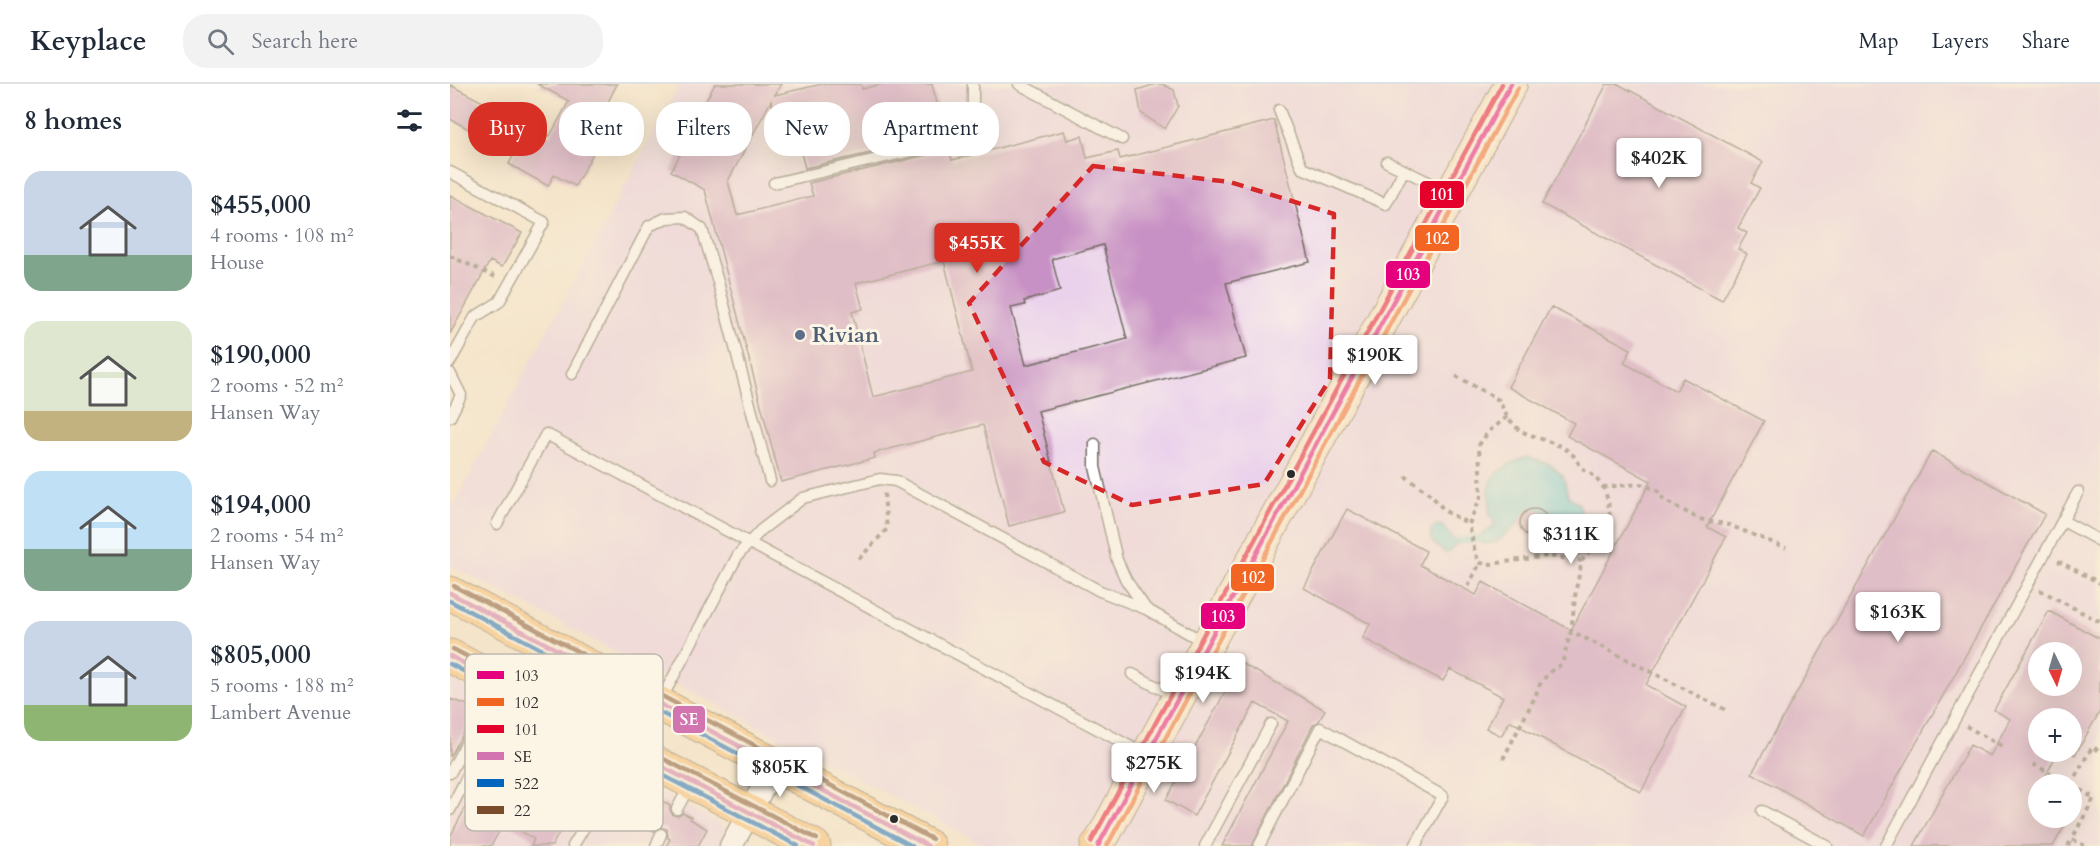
<!DOCTYPE html>
<html lang="en">
<head>
<meta charset="utf-8">
<style>
  :root { --surface:#fff; --page:#f2f2f3; --text:#1f2937; --muted:#747a83; --line:#e0e1e3; --accent:#d93025 }
  body { margin:0; font-family:Cardo,serif; background:var(--page); color:var(--text); height:100vh; display:flex; flex-direction:column; font-size:22px; white-space:nowrap }
  * { box-sizing:border-box; margin:0 }
  p { font-size:20px; color:var(--muted) }
  .icon { flex:none; width:33px; height:33px; fill:none; stroke:currentColor; stroke-width:2; stroke-linecap:round; stroke-linejoin:round }
  .map { position:relative; flex:1; overflow:hidden }
  .sheet { display:flex; flex-direction:column; background:var(--surface); width:450px }
  .sheet>* { flex:none }
  .banner { position:absolute; left:18px; top:18px; width:570px; height:54px; display:flex; gap:12px }
  .needle { width:39px; rotate:175deg }
  .controls { position:absolute; left:1578px; top:558px; display:grid; gap:12px }
  .controls a { display:grid; place-items:center; width:54px; height:54px; border-radius:50%; background:var(--surface); box-shadow:0 6px 24px #0002; font-size:30px }
  .price { position:absolute; translate:-50% -51px; padding:0 14px; border-radius:6px; background:#fff; color:#222; font-size:20px; line-height:39px; filter:drop-shadow(0 2px 3px #0008) }
  .price::after { content:''; position:absolute; left:50%; top:36px; width:18px; height:14px; margin-left:-9px; background:inherit; clip-path:polygon(0 0,100% 0,50% 100%) }
  .price.on { background:var(--accent); color:#fff }
  ul { padding:0; list-style:none }
  li { display:flex; align-items:center; gap:18px; height:150px; padding:0 24px }
  li span { display:grid; place-items:center; flex:none; width:168px; height:120px; border-radius:18px; color:#555 }
  li>.icon { margin-inline-start:auto }
  span .icon { width:72px; height:72px; fill:#fffc; stroke-width:1 }
  li b { font-size:26px }
  h2 { display:flex; justify-content:space-between; align-items:center; height:72px; padding:0 24px; font-size:26px }
  .chip { padding:0 21px; border-radius:24px; background:var(--surface); box-shadow:0 6px 24px #0002; font-size:21px; line-height:54px }
  .chip.on { background:var(--accent); color:#fff }
  header { display:flex; align-items:center; gap:36px; box-sizing:border-box; height:84px; padding:0 30px; background:var(--surface); border-bottom:2px solid var(--line) }
  header strong { font-size:28px }
  nav { display:flex; gap:33px; margin-inline-start:auto; font-size:21px }
  .search { width:420px; height:54px; background:var(--page); display:flex; align-items:center; gap:15px; box-sizing:border-box; padding:0 21px; border-radius:24px; color:var(--muted); font-size:22px }
  main { display:flex; flex:1; min-height:0 }
  .map>svg:first-child { display:block }
  .built { fill:#ead1ec; fill-rule:evenodd }
  .water { fill:#5ec8d9; stroke:#447a82; stroke-width:1.5 }
  .lines { fill:none; stroke-linecap:round; stroke-linejoin:round }
  .stream { stroke:#5ec8d9; stroke-width:7 }
  .building { fill:#c891c5; fill-rule:evenodd }
  .lane-casing { stroke:#716c62; stroke-width:13 }
  .street-casing { stroke:#716c62; stroke-width:25 }
  .secondary-casing { stroke:#716c62; stroke-width:34 }
  .primary-casing { stroke:#716c62; stroke-width:35 }
  .path { stroke:#716c62; stroke-width:4; stroke-dasharray:4.5 4.5; stroke-linecap:butt }
  .lane { stroke:#fff; stroke-width:10 }
  .street { stroke:#fff; stroke-width:22 }
  .secondary { stroke:#fde5c5; stroke-width:32 }
  .primary { stroke:#fabe6e; stroke-width:33 }
  .bus-1-casing { stroke:#fcf5e5; stroke-width:9 }
  .bus-2-casing { stroke:#fcf5e5; stroke-width:9 }
  .bus-3-casing { stroke:#fcf5e5; stroke-width:9 }
  .bus-4-casing { stroke:#fcf5e5; stroke-width:9 }
  .bus-5-casing { stroke:#fcf5e5; stroke-width:9 }
  .bus-6-casing { stroke:#fcf5e5; stroke-width:9 }
  .bus-1 { stroke:#e5007d; stroke-width:4.5 }
  .bus-2 { stroke:#f26522; stroke-width:4.5 }
  .bus-3 { stroke:#e4002b; stroke-width:4.5 }
  .bus-4 { stroke:#d174af; stroke-width:4.5 }
  .bus-5 { stroke:#0065bd; stroke-width:4.5 }
  .bus-6 { stroke:#7a4b2a; stroke-width:4.5 }
  .marked { fill:none; stroke:#d62828; stroke-width:4.5; stroke-dasharray:12 8; stroke-linejoin:round }
  .service-dot { fill:#5c6f8a; stroke:#fcf5e5; stroke-width:2 }
  .bus-dot { fill:#2b2b2b; stroke:#fcf5e5; stroke-width:2 }
  .labels { text-anchor:middle; dominant-baseline:central; stroke-width:6; stroke-linejoin:round; paint-order:stroke }
  .service-label { font-size:22px; font-weight:bold; fill:#4e5e75; stroke:#fcf5e5; text-anchor:start }
  .key { fill:#fcf5e5; stroke:#bdb8ad; stroke-width:1.5 }
  .key-label { font-size:16px; fill:#2b2b2b }
  .line-badge { stroke:#fcf5e5; stroke-width:2 }
  .badge-label { font-size:16px; text-anchor:middle; font-weight:bold; fill:#fff }
</style>
</head>
<body>
<header>
<strong>Keyplace</strong>
<div class="search"><svg class="icon" aria-label="search" viewBox="0 0 24 24"><circle cx="10" cy="10" r="6"/><path d="M15 15l6 6"/></svg>Search here</div>
<nav><a>Map</a><a>Layers</a><a>Share</a></nav>
</header>
<main>
<section class="sheet">
<h2>8 homes<svg class="icon" aria-label="filters" viewBox="0 0 24 24"><path d="M4 7h16M4 17h16"/><circle cx="9" cy="7" r="2"/><circle cx="15" cy="17" r="2"/></svg></h2>
<ul>
<li><span style="background:linear-gradient(#c9d6e8 70%,#7fa58c 0)"><svg class="icon" aria-label="home" viewBox="0 0 24 24"><path d="M3 11l9-7 9 7M6 9v11h12V9"/></svg></span><div><b>$455,000</b><p>4 rooms · 108 m²</p><p>House</p></div></li>
<li><span style="background:linear-gradient(#dfe7d0 75%,#c2b280 0)"><svg class="icon" aria-label="home" viewBox="0 0 24 24"><path d="M3 11l9-7 9 7M6 9v11h12V9"/></svg></span><div><b>$190,000</b><p>2 rooms · 52 m²</p><p>Hansen Way</p></div></li>
<li><span style="background:linear-gradient(#bfe0f5 65%,#7fa58c 0)"><svg class="icon" aria-label="home" viewBox="0 0 24 24"><path d="M3 11l9-7 9 7M6 9v11h12V9"/></svg></span><div><b>$194,000</b><p>2 rooms · 54 m²</p><p>Hansen Way</p></div></li>
<li><span style="background:linear-gradient(#c9d6e8 70%,#8fb573 0)"><svg class="icon" aria-label="home" viewBox="0 0 24 24"><path d="M3 11l9-7 9 7M6 9v11h12V9"/></svg></span><div><b>$805,000</b><p>5 rooms · 188 m²</p><p>Lambert Avenue</p></div></li>
</ul>
</section>
<div class="map">
<svg width="1650" height="762" viewBox="0 0 1650 762">
  <rect width="100%" height="100%" fill="#fcf5e5"/>
  <filter id="ink" filterUnits="userSpaceOnUse"><feTurbulence type="fractalNoise" baseFrequency=".0167" numOctaves="2"/><feDisplacementMap in="SourceGraphic" scale="12" xChannelSelector="R" yChannelSelector="G"/><feConvolveMatrix kernelMatrix="1 2 1 2 8 2 1 2 1" color-interpolation-filters="sRGB"/></filter>
  <filter id="wash" filterUnits="userSpaceOnUse"><feTurbulence type="fractalNoise" baseFrequency=".008" numOctaves="4" result="noise"/><feDisplacementMap in="SourceGraphic" scale="24" xChannelSelector="R" yChannelSelector="G"/><feGaussianBlur stdDeviation="1.35" result="paint"/><feColorMatrix in="noise" values="0 0 0 0 0 0 0 0 0 0 0 0 0 0 0 0 0 1.4 0 .05"/><feComposite in="paint" operator="in"/></filter>
  <g filter="url(#wash)">
    <rect width="100%" height="100%" fill="#f4e4c9"/>
    <path class="built" d="M 230,0 L 1650,0 L 1650,762 L 536,762 L 0,481 L 0,428 ZM 1588,568 L 1622,568 L 1622,602 L 1588,602 ZM 1588,634 L 1622,634 L 1622,668 L 1588,668 ZM 1588,700 L 1622,700 L 1622,734 L 1588,734 Z
      M 0,595 L 311,762 L 0,762 Z"/>
    <path class="water" d="M 1077,373 L 1101,381 L 1113,392 L 1118,412 L 1130,421 L 1132,440 L 1121,451 L 1113,453 L 1104,444 L 1100,437 L 1073,438 L 1067,440 L 1047,458 L 1033,460 L 1030,452 L 1044,442 L 1044,435 L 1039,431 C 1041,423 1040,419 1039,411 C 1038,389 1059,379 1077,373 Z
      M 987,441 L 992,442 L 1003,455 L 1011,456 L 1012,459 L 1005,460 L 1000,468 L 995,469 C 986,458 979,463 981,446 Z"/>
    <g class="lines">
      <path class="stream" d="M 1011,457 L 1031,455"/>
    </g>
    <g id="blocks">
      <path class="building" d="M 87,0 L 167,0 L 157,20 L 160,22 L 149,41 L 164,49 L 154,66 L 147,62 L 125,102 L 104,91 L 98,102 L 59,80 L 71,57 L 82,63 L 91,47 L 100,52 L 119,17 Z
        M 265,0 L 331,0 L 325,11 L 372,0 L 411,0 L 412,5 L 432,0 L 482,0 L 495,50 L 481,55 L 355,84 L 350,65 L 334,69 L 321,17 L 278,97 L 287,131 L 363,112 L 359,99 L 485,69 L 499,64 L 502,76 L 614,47 L 617,56 L 632,52 L 637,74 L 668,67 L 670,75 L 824,36 L 860,178 L 776,199 L 796,274 L 588,327 L 614,428 L 559,442 L 533,341 L 424,369 L 425,374 L 331,398 L 255,106 L 221,87 L 230,71 L 227,70 ZM 653,161 L 677,255 L 576,281 L 561,224 L 575,221 L 574,217 L 610,207 L 602,175 ZM 494,177 L 522,288 L 423,313 L 402,228 L 413,225 L 406,199 Z
        M 706,0 L 712,0 L 724,6 L 728,22 L 715,45 L 691,29 L 687,6 Z
        M 1157,0 L 1168,0 L 1313,78 L 1301,99 L 1310,104 L 1288,144 L 1297,149 L 1288,165 L 1297,170 L 1272,216 L 1092,120 Z
        M 0,1 L 50,27 L 36,54 L 0,35 Z
        M 0,111 L 72,149 L 52,183 L 40,177 L 0,250 Z
        M 1101,223 L 1181,265 L 1174,279 L 1226,307 L 1233,294 L 1314,337 L 1257,443 L 1276,453 L 1196,601 L 1236,623 L 1191,708 L 1060,637 L 1051,652 L 1036,644 L 1053,613 L 1000,585 L 993,597 L 913,554 L 920,540 L 854,504 L 897,425 L 976,467 L 970,481 L 1026,511 L 1033,498 L 1121,546 L 1201,397 L 1117,352 L 1124,339 L 1058,303 Z
        M 1482,367 L 1595,430 L 1414,752 L 1302,689 Z
        M1070 439a14 14 0 1 1 28 0a14 14 0 1 1-28 0Z
        M 1599,527 L 1650,555 L 1650,627 L 1625,671 L 1620,668 L 1622,668 L 1622,634 L 1588,634 L 1588,668 L 1608,668 L 1591,700 L 1588,700 L 1588,734 L 1619,734 L 1603,762 L 1464,762 L 1520,661 L 1540,672 L 1560,635 L 1544,626 ZM 1588,568 L 1622,568 L 1622,602 L 1588,602 Z
        M 791,579 L 875,626 L 869,637 L 863,641 L 802,762 L 772,762 L 838,637 L 805,619 L 744,732 L 716,716 Z
        M 0,615 L 27,624 L 0,673 Z
        M 55,636 L 84,648 L 156,687 L 156,694 L 160,698 L 166,698 L 170,695 L 176,698 L 162,724 L 156,721 L 157,714 L 153,710 L 147,710 L 143,714 L 131,707 L 102,762 L 81,762 L 84,755 L 55,737 L 41,762 L 0,762 L 0,753 L 47,664 L 42,661 Z
        M 212,717 L 220,722 L 220,726 L 223,731 L 228,732 L 233,729 L 241,733 L 240,735 L 257,745 L 248,762 L 216,762 L 220,755 L 218,754 L 217,745 L 209,743 L 204,747 L 198,744 Z"/>
    </g>
  </g>
  <g filter="url(#ink)">
    <use href="#blocks" fill-opacity="0" stroke="#716c62" stroke-width="1.5"/>
    <g class="lines">
      <g class="lane-casing">
        <path id="lane" d="M 569,0 L 672,55
          M 829,26 L 852,84 L 936,120 L 954,86
          M 937,78 L 999,108
          M 0,88 L 94,138 L 49,218 L 25,233 L 0,278
          M 324,99 L 483,62 L 513,51 L 523,42 L 523,0
          M 0,289 L 11,311 L 0,333
          M 122,290 L 199,142 L 216,134 L 235,133 L 252,145 L 268,198 L 320,397
          M 645,360 L 645,383 L 667,476 L 676,496 L 696,525
          M 1613,437 L 1650,457
          M 47,440 L 96,350 L 696,671
          M 682,590 L 725,612
          M 211,616 L 288,471 L 311,446 L 353,414 L 430,395 L 446,397 L 650,507 L 696,525 L 754,558
          M 0,689 L 48,601
          M 163,691 L 176,668
          M 227,725 L 240,701
          M 0,726 L 61,607
          M 1312,727 L 1377,762
          M 123,762 L 150,717
          M 206,762 L 211,750
          M 755,762 L 821,640
          M 809,762 L 870,644 L 993,712 L 965,762
          M 1436,762 L 1628,408"/>
      </g>
      <g class="street-casing">
        <path id="street" d="M 281,762 L 325,681"/>
      </g>
      <g class="secondary-casing">
        <path id="secondary" d="M 648,762 L 1061,0"/>
      </g>
      <g class="primary-casing">
        <path id="primary" d="M 0,509 L 478,762
          M 0,572 L 364,762
          M 647,762 L 649,762"/>
      </g>
      <path class="path" d="M 0,172 L 46,193
        M 1006,292 L 1049,316 L 1057,333 L 1070,347 L 1113,363 L 1123,371 L 1132,384 L 1144,392 L 1153,403 L 1158,416 L 1160,434 L 1158,440 L 1132,477 L 1126,505 L 1121,547 L 1276,626
        M 1057,333 L 1038,348 L 1029,361 L 1031,412 L 1019,440 L 1025,469 L 1030,479 L 1041,480 L 1098,472 L 1132,477
        M 955,392 L 981,411 L 995,427 L 1019,440
        M 1153,403 L 1192,400 L 1208,407 L 1214,416 L 1249,435 L 1279,441 L 1336,464
        M 409,475 L 437,445 L 434,409
        M 1608,477 L 1650,499
        M 1018,502 L 1030,479
        M 1590,506 L 1650,538
        M 1516,642 L 1555,664
        M 1053,675 L 1084,615 L 1091,598 L 1100,588 L 1112,580 L 1121,547
        M 1583,680 L 1620,700
        M 1621,700 L 1642,663 L 1650,667
        M 1622,701 L 1644,714 L 1622,755
        M 1618,762 L 1622,755 L 1635,762"/>
      <use href="#lane" class="lane"/>
      <use href="#street" class="street"/>
      <use href="#secondary" class="secondary"/>
      <use href="#primary" class="primary"/>
      <g class="bus-1-casing">
        <path id="bus-1" d="M 648,762 L 1061,0"/>
      </g>
      <g class="bus-2-casing">
        <path id="bus-2" d="M 657,762 L 1068,4"/>
      </g>
      <g class="bus-3-casing">
        <path id="bus-3" d="M 641,758 L 1052,0"/>
      </g>
      <g class="bus-4-casing">
        <path id="bus-4" d="M 0,509 L 478,762
          M 0,572 L 364,762"/>
      </g>
      <g class="bus-5-casing">
        <path id="bus-5" d="M 0,517 L 462,762
          M 0,580 L 348,762"/>
      </g>
      <g class="bus-6-casing">
        <path id="bus-6" d="M 4,502 L 482,755
          M 3,565 L 367,755"/>
      </g>
      <use href="#bus-1" class="bus-1"/>
      <use href="#bus-2" class="bus-2"/>
      <use href="#bus-3" class="bus-3"/>
      <use href="#bus-4" class="bus-4"/>
      <use href="#bus-5" class="bus-5"/>
      <use href="#bus-6" class="bus-6"/>
    </g>
  </g>
  <path d="M0 0H1650V762H0ZM 643,82 L 780,98 L 884,130 L 880,295 L 814,400 L 682,421 L 594,378 L 519,219 Z" fill="#f4e4c9" fill-opacity=".55" fill-rule="evenodd"/>
  <path class="marked" d="M 643,82 L 780,98 L 884,130 L 880,295 L 814,400 L 682,421 L 594,378 L 519,219 Z"/>
  <circle class="service-dot" cx="350" cy="251" r="6"/>
  <g class="bus-dot">
    <circle cx="841" cy="390" r="5"/>
    <circle cx="444" cy="735" r="5"/>
  </g>
  <g class="labels">
    <g class="service-label">
      <text x="362" y="251">Rivian</text>
    </g>
  </g>
  <rect x="15" y="570" width="198" height="177" rx="9" class="key"/>
  <rect x="27" y="587" width="27" height="8" fill="#e5007d"/>
  <rect x="27" y="614" width="27" height="8" fill="#f26522"/>
  <rect x="27" y="641" width="27" height="8" fill="#e4002b"/>
  <rect x="27" y="668" width="27" height="8" fill="#d174af"/>
  <rect x="27" y="695" width="27" height="8" fill="#0065bd"/>
  <rect x="27" y="722" width="27" height="8" fill="#7a4b2a"/>
  <g class="key-label">
    <text x="64" y="597">103</text>
    <text x="64" y="624">102</text>
    <text x="64" y="651">101</text>
    <text x="64" y="678">SE</text>
    <text x="64" y="705">522</text>
    <text x="64" y="732">22</text>
  </g>
  <g class="line-badge">
    <rect x="969" y="96" width="46" height="29" rx="6" fill="#e4002b"/>
    <rect x="964" y="140" width="46" height="28" rx="6" fill="#f26522"/>
    <rect x="935" y="176" width="46" height="29" rx="6" fill="#e5007d"/>
    <rect x="780" y="479" width="45" height="29" rx="6" fill="#f26522"/>
    <rect x="750" y="518" width="46" height="28" rx="6" fill="#e5007d"/>
    <rect x="222" y="621" width="34" height="29" rx="6" fill="#d174af"/>
  </g>
  <g class="badge-label">
    <text x="992" y="116">101</text>
    <text x="987" y="160">102</text>
    <text x="958" y="196">103</text>
    <text x="803" y="499">102</text>
    <text x="773" y="538">103</text>
    <text x="239" y="641">SE</text>
  </g>
</svg>
<div class="controls">
<a><svg class="needle" viewBox="-14 -14 28 28"><path d="M0-13l5 13h-10z" fill="#e53935"/><path d="M0 13l5-13h-10z" fill="#747a83"/></svg></a>
<a>+</a>
<a>−</a>
</div>
<b class="price" style="left:1209px;top:105px">$402K</b>
<b class="price on" style="left:527px;top:190px">$455K</b>
<b class="price" style="left:925px;top:302px">$190K</b>
<b class="price" style="left:1121px;top:481px">$311K</b>
<b class="price" style="left:1448px;top:559px">$163K</b>
<b class="price" style="left:753px;top:620px">$194K</b>
<b class="price" style="left:704px;top:710px">$275K</b>
<b class="price" style="left:330px;top:714px">$805K</b>
<div class="banner">
<a class="chip on">Buy</a>
<a class="chip">Rent</a>
<a class="chip">Filters</a>
<a class="chip">New</a>
<a class="chip">Apartment</a>
</div>
</div>
</main>
</body>
</html>
